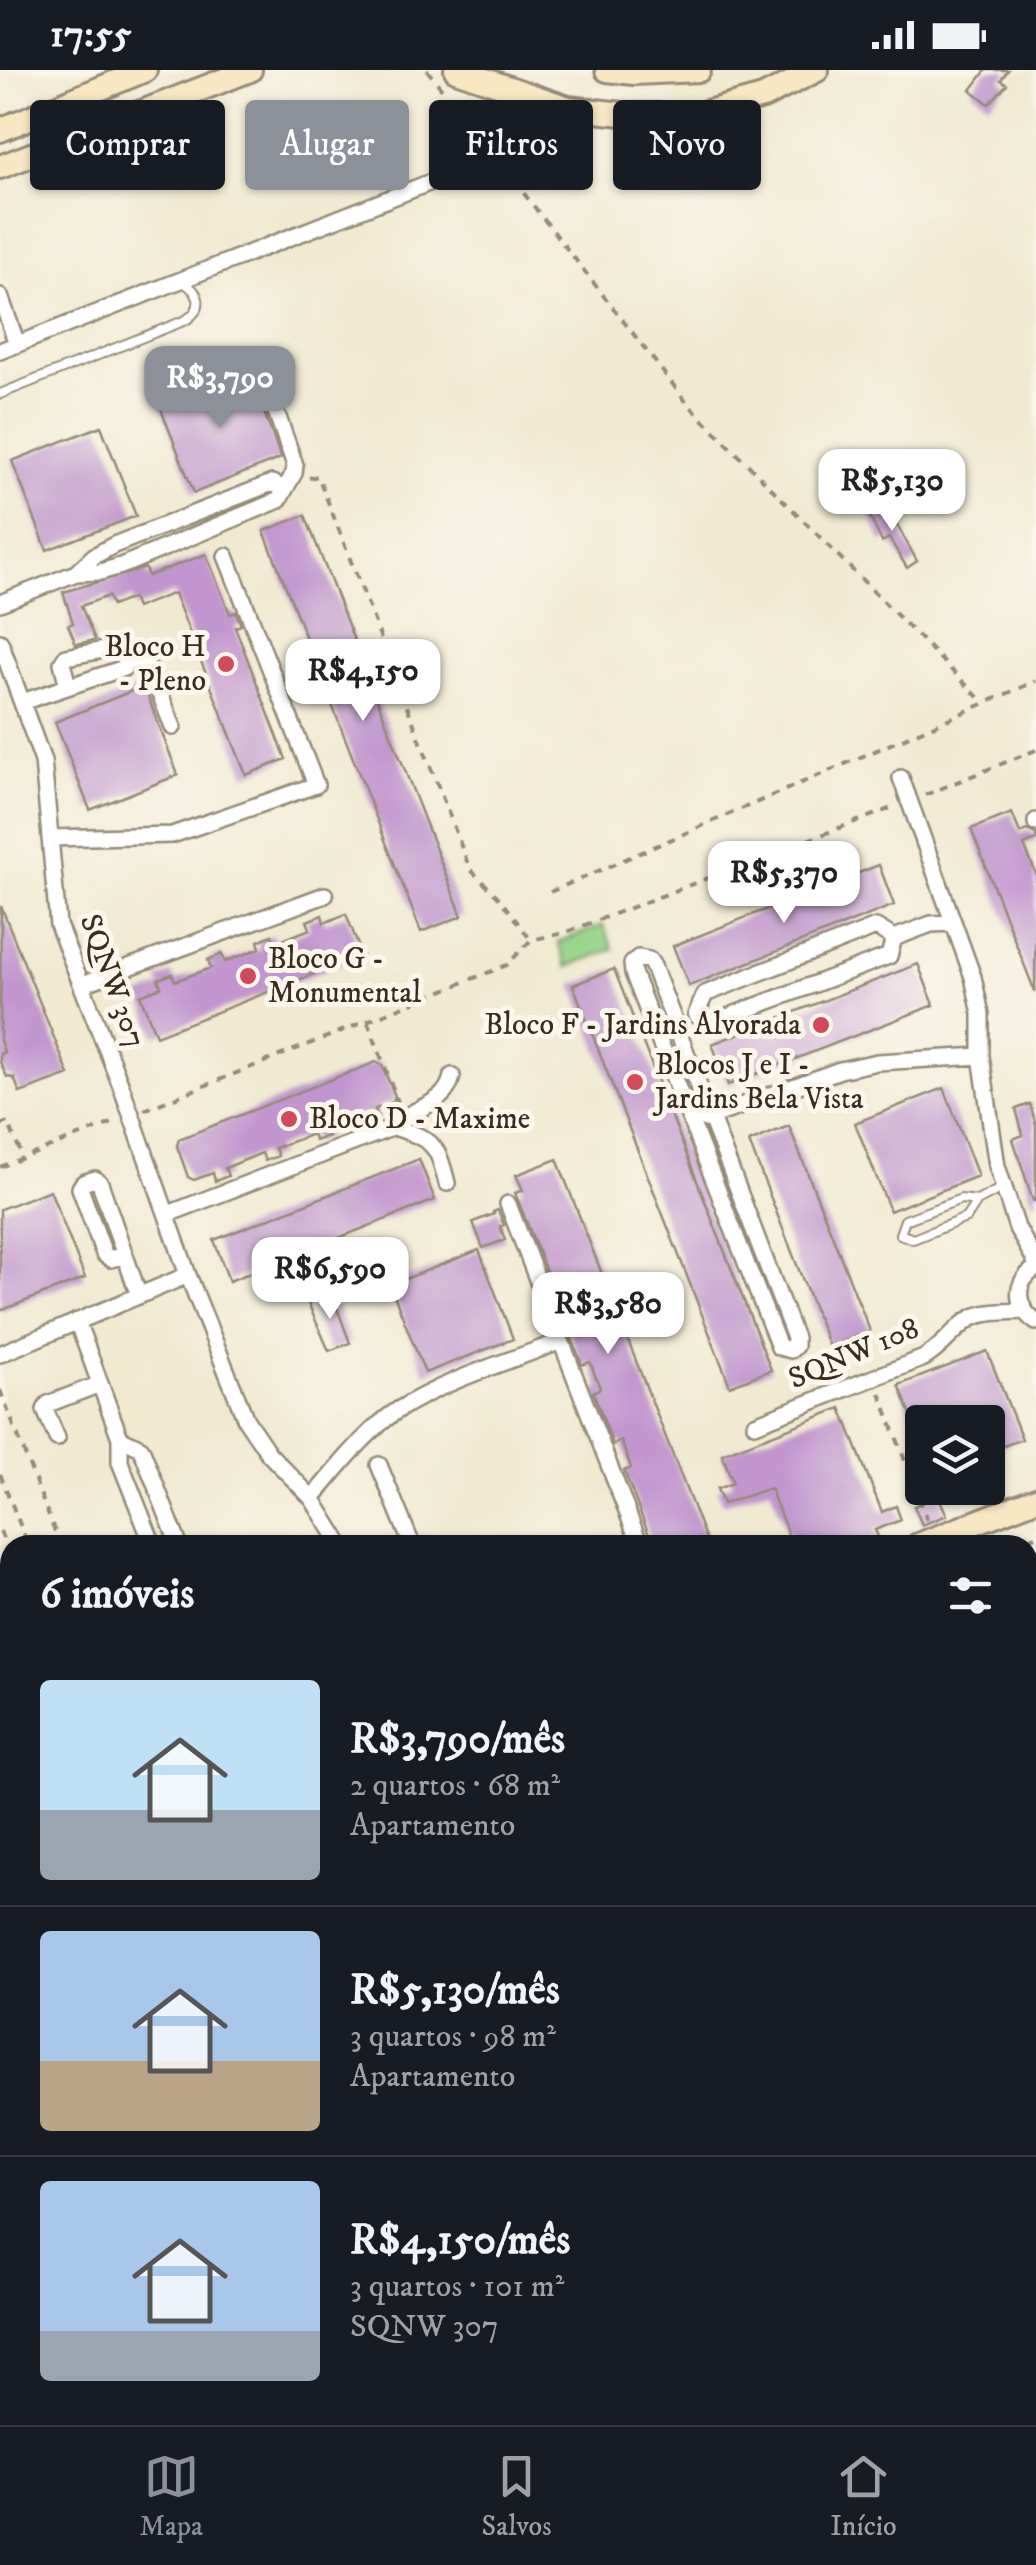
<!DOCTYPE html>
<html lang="pt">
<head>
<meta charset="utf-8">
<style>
  :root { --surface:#171b24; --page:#242831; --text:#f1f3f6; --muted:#9ea1a6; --line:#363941; --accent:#8c9099 }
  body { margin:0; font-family:"IM FELL DW Pica",serif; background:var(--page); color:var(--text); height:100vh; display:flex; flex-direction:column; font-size:38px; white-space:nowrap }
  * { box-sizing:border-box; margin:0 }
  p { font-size:32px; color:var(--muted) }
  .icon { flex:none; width:55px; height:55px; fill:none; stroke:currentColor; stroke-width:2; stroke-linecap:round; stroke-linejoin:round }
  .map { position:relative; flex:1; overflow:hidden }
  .panel { position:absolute; left:0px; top:1465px; width:1038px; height:890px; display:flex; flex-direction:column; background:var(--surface); border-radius:30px 30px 0 0; box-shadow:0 2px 8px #0004 }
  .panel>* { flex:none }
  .banner { position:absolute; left:30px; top:30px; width:978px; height:90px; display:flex; gap:20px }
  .controls { position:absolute; left:905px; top:1335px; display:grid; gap:20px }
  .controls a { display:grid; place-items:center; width:100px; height:100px; border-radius:10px; background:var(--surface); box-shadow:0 2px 8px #0004; font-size:50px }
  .price { position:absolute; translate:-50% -85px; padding:0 22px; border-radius:20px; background:#fff; color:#222; font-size:32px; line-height:65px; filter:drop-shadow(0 2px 5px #0008) }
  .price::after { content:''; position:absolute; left:50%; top:60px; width:30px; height:22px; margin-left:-15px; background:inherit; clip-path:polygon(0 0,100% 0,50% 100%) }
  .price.on { background:var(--accent); color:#fff }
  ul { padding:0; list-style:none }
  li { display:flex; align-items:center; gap:30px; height:250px; padding:0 40px }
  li+li { border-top:2px solid var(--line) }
  li span { display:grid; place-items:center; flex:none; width:280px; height:200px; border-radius:10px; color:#555 }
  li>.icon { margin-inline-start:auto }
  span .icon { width:120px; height:120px; fill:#fffc; stroke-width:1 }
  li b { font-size:42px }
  h2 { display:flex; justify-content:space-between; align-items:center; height:120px; padding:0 40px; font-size:42px }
  .chip { padding:0 35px; border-radius:10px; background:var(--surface); box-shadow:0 2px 8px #0004; font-size:35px; line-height:90px }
  .chip.on { background:var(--accent); color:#fff }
  .status { display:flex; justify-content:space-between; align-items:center; height:70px; padding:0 50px; background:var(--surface); direction:ltr }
  .status svg { height:28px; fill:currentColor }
  .dock { display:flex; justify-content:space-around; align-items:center; height:140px; border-top:2px solid var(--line); background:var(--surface); font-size:28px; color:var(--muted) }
  .dock a { display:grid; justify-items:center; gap:5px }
  .dock .on { color:var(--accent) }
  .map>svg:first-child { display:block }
  .grass { fill:url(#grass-tufts); stroke:#688054; stroke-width:2.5 }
  .garden { fill:#94d58b; stroke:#688054; stroke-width:2.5 }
  .building { fill:#c196ce }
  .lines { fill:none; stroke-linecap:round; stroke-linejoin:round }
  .lane-casing { stroke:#968a78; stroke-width:12 }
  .street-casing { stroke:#968a78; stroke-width:20 }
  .secondary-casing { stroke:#968a78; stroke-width:28 }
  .path { stroke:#968a78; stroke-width:4; stroke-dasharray:8 8; stroke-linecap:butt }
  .lane { stroke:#fff; stroke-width:8 }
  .street { stroke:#fff; stroke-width:15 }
  .secondary { stroke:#f9e7c3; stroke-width:22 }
  .poi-dot { fill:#d1495b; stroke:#fbf7ec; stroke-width:4 }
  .labels { text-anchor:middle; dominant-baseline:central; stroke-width:10; stroke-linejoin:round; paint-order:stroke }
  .poi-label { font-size:30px; fill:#3b2a1e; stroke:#fbf7ec; text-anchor:start }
  .street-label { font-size:30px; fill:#3b2a1e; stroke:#fbf7ec }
</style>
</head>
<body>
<div class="status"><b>17:55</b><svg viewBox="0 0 49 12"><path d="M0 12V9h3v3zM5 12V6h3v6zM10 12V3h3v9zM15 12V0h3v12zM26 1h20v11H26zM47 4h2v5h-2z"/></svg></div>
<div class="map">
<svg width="1036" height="2355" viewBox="0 0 1036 2355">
  <defs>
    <pattern id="grass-tufts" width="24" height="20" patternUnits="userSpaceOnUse" patternTransform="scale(2.5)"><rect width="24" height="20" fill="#94d58b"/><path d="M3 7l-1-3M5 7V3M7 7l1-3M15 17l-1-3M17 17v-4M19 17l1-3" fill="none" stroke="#80b778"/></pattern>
  </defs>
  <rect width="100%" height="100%" fill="#fbf7ec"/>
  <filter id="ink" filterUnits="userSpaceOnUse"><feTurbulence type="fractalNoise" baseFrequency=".01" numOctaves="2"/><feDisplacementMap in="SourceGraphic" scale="20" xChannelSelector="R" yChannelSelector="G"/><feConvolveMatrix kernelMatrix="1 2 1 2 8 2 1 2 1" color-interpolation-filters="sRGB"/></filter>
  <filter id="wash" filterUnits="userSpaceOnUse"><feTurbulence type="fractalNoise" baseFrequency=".0048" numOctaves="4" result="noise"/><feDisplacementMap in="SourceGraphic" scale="40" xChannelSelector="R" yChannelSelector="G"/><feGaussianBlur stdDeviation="2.25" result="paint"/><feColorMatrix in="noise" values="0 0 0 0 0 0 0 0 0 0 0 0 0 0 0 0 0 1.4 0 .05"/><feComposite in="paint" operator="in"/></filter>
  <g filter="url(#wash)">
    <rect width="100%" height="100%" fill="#f1ead1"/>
    <path class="grass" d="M 1036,1496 L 1036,2355 L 0,2355 L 0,1918 L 10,1914 L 10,2345 L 1028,2345 L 1028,1499 Z"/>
    <path class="garden" d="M 603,855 L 613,879 L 567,897 L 558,872 Z"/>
    <g id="blocks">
      <path class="building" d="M 986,0 L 1008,0 L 1001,10 L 1007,14 L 989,34 L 971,20 Z
        M 248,299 L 281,388 L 194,423 L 159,334 Z
        M 101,356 L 136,446 L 47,480 L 12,391 Z
        M 886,435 L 917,491 L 907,498 L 889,468 L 882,472 L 869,445 Z
        M 305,445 L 462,846 L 421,862 L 264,461 Z
        M 206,484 L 230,544 L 236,542 L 241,555 L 235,557 L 286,689 L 246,705 L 174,523 L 136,538 L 132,528 L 112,536 L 108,526 L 81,536 L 95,570 L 76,574 L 68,555 L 73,553 L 63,522 L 145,498 L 148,506 Z
        M 144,616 L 178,705 L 90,740 L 55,652 Z
        M 1012,743 L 1020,763 L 1027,760 L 1036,764 L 1036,770 L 1024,775 L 1036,804 L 1035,922 L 971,759 Z
        M 879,795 L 894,835 L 689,916 L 673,876 Z
        M 1,836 L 69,1005 L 20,1023 L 14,1008 L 7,1007 L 0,992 L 0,984 L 4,982 L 0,970 Z
        M 346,844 L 362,885 L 156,966 L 140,925 L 161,917 L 158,909 L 172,904 L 175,911 L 211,898 L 208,890 L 222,884 L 225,892 L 260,878 L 258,871 L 272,865 L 275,873 L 310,859 L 307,851 L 322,845 L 324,853 Z
        M 918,894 L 934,935 L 728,1015 L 712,974 Z
        M 614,899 L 771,1300 L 730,1316 L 573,915 Z
        M 376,992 L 382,995 L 395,1026 L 393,1032 L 375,1039 L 378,1047 L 365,1052 L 362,1044 L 325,1059 L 328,1066 L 315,1071 L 312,1064 L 275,1078 L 278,1086 L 265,1091 L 262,1083 L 225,1098 L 228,1106 L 215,1111 L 213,1103 L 194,1110 L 188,1107 L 177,1076 L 179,1069 Z
        M 944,1018 L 978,1106 L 890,1141 L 855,1053 Z
        M 1030,1034 L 1036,1055 L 1036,1131 L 1033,1131 L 1013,1069 L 1023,1065 L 1016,1039 Z
        M 789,1056 L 870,1261 L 829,1277 L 749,1072 Z
        M 419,1089 L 435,1130 L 229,1211 L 214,1170 Z
        M 557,1089 L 708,1475 L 653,1475 L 624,1401 L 631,1398 L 621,1371 L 613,1375 L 593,1322 L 600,1318 L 590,1292 L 582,1295 L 562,1242 L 569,1239 L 559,1213 L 552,1216 L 515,1123 L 523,1120 L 516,1105 Z
        M 50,1120 L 85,1208 L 0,1241 L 0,1139 Z
        M 498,1140 L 504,1155 L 500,1156 L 505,1170 L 483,1178 L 473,1152 L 494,1144 L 493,1142 Z
        M 479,1180 L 513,1269 L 425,1303 L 390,1215 Z
        M 332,1224 L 350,1273 L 329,1281 L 308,1233 Z
        M 987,1281 L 1022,1369 L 988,1382 L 988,1352 L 914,1352 L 899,1315 Z
        M 841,1338 L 882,1442 L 896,1436 L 901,1450 L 875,1460 L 880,1471 L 870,1475 L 792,1475 L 770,1418 L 723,1434 L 717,1419 L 733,1413 L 722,1384 Z
        M 938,1426 L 947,1445 L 922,1455 L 914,1436 Z"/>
    </g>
  </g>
  <g filter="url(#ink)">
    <use href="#blocks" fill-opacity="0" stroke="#968a78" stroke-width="2.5"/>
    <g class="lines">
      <g class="lane-casing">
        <path id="lane" d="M 0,324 L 186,250 C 205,237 201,223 182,211
          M 977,1131 L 961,1129 L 905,1150 L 900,1164 L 913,1169 L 966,1148 L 977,1131 L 1004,1117"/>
      </g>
      <g class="street-casing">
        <path id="street" d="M 0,226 L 17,274
          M 0,281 L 495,87 L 544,61 L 568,38
          M 76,503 L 94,486 L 114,475 L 272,413 L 285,419
          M 0,533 L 76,503 L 100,502 L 121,496 L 279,430 L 294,403 L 295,395 L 273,333
          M 0,572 L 43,691 L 58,855 L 120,1013 L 188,1205 L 246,1350 L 269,1384 L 312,1428 L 341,1475
          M 126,592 L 139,591 L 151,601 L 173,657
          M 22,632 L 124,598 L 126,592 L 120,577 L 66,587 L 62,593 L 68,616
          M 901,708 L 973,907 L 981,944 L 981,986 L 997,1096 L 1017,1158 L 1036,1192
          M 1036,751 L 1036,753
          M 50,768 L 172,765 L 316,715 L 226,486
          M 876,857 L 894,868 L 889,886 L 714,952 L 696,945 L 705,924 Z
          M 894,868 L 931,854 L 953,853
          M 638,888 L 649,890 L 653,896 L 795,1268 L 795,1276 L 791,1280 L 779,1277 L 633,903 L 632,894 Z
          M 83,914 L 325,825
          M 705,1049 L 840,1000 L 877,992 L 981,986
          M 394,1057 C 433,1070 437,1073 447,1113
          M 508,1134 L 640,1475
          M 168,1144 L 394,1057 C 413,1035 446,1037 452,1006
          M 124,1185 L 111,1189 L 104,1184 L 80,1118 L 83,1113 L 95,1109 L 100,1113 L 139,1226
          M 1036,1198 C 1013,1213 1015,1237 1036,1252
          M 77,1251 L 120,1368 L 120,1392 L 153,1475
          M 0,1284 L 188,1205
          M 755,1354 L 924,1288 C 945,1276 956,1255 974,1247 C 987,1241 1008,1242 1023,1241
          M 57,1368 L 45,1340 L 48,1334 L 100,1314
          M 120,1368 L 141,1378 L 179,1475
          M 379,1395 L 412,1475
          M 312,1428 C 336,1400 368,1359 398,1340 C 447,1309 508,1292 561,1271
          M 0,1559 L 10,1585
          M 0,1689 L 10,1715
          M 0,1794 L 10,1790"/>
      </g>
      <g class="secondary-casing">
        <path id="secondary" d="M 456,0 L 568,38 L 632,45 L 696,45 L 763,27 L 817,0
          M 607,0 L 634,3 L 699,0
          M 0,60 L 145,0
          M 0,97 L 250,0
          M 918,1475 L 1036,1429
          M 0,1843 L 10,1839"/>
      </g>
      <path class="path" d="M 427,0 L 486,75
        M 504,98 L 688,334 L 983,632
        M 309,408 L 318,406 L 470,799 L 498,827 L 531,870
        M 925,725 L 1036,680
        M 550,822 L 1036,611
        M 368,952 L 398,1032
        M 144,1040 L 507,895 L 531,870 L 564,863 L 897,736
        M 0,1055 L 8,1052 L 23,1088
        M 0,1097 L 117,1051
        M 0,1320 L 60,1475
        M 880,1323 L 927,1450
        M 0,1404 L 28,1475
        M 0,1461 L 10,1487
        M 1014,1475 L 1036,1466
        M 0,1873 L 10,1869
        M 0,1936 L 10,1921
        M 0,2025 L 10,2026
        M 183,2345 L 189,2355
        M 793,2345 L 797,2355
        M 1025,2345 L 1035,2355"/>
      <use href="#lane" class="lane"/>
      <use href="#street" class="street"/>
      <use href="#secondary" class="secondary"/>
    </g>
  </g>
  <g class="poi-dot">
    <circle cx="226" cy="594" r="10"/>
    <circle cx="248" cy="906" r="10"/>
    <circle cx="821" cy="955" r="10"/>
    <circle cx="635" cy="1012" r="10"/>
    <circle cx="289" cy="1049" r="10"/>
  </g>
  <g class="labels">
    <g class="poi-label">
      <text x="206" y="577" text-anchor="end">Bloco H<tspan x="206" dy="34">- Pleno</tspan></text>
      <text x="268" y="889">Bloco G -<tspan x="268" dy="34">Monumental</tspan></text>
      <text x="801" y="955" text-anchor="end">Bloco F - Jardins Alvorada</text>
      <text x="655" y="995">Blocos J e I -<tspan x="655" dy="34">Jardins Bela Vista</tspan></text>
      <text x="309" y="1049">Bloco D - Maxime</text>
    </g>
    <g class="street-label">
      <text transform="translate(112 911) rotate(70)">SQNW 307</text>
      <text transform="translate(854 1284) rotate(-23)">SQNW 108</text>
    </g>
  </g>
</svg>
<div class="controls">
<a><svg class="icon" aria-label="layers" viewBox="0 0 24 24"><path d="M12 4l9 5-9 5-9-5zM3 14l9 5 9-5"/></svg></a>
</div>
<b class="price on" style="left:220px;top:361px">R$3,790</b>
<b class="price" style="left:892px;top:464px">R$5,130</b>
<b class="price" style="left:363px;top:654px">R$4,150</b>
<b class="price" style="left:784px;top:856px">R$5,370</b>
<b class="price" style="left:330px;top:1252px">R$6,590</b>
<b class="price" style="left:608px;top:1287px">R$3,580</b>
<div class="banner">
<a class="chip">Comprar</a>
<a class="chip on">Alugar</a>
<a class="chip">Filtros</a>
<a class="chip">Novo</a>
</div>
<section class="panel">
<h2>6 imóveis<svg class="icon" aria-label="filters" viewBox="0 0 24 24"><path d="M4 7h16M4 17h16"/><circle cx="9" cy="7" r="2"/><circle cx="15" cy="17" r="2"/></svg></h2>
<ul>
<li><span style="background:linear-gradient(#bfe0f5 65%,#9aa5b1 0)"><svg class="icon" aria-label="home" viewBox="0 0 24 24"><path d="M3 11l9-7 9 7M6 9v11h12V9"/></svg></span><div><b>R$3,790/mês</b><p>2 quartos · 68 m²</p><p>Apartamento</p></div></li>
<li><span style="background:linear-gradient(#a9c7e8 65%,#b9a48a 0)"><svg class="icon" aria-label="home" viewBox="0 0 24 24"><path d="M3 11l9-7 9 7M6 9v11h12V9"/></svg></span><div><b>R$5,130/mês</b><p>3 quartos · 98 m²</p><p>Apartamento</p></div></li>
<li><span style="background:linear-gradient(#a9c7e8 75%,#9aa5b1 0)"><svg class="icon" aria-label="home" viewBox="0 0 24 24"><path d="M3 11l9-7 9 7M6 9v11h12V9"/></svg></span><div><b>R$4,150/mês</b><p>3 quartos · 101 m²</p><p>SQNW 307</p></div></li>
</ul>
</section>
</div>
<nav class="dock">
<a class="on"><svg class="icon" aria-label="map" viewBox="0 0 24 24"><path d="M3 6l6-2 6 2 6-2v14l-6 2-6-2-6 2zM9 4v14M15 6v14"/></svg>Mapa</a>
<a><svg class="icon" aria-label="saved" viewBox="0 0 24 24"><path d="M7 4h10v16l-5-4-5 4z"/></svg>Salvos</a>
<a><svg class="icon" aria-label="home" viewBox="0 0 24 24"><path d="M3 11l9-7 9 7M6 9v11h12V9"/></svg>Início</a>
</nav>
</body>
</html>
